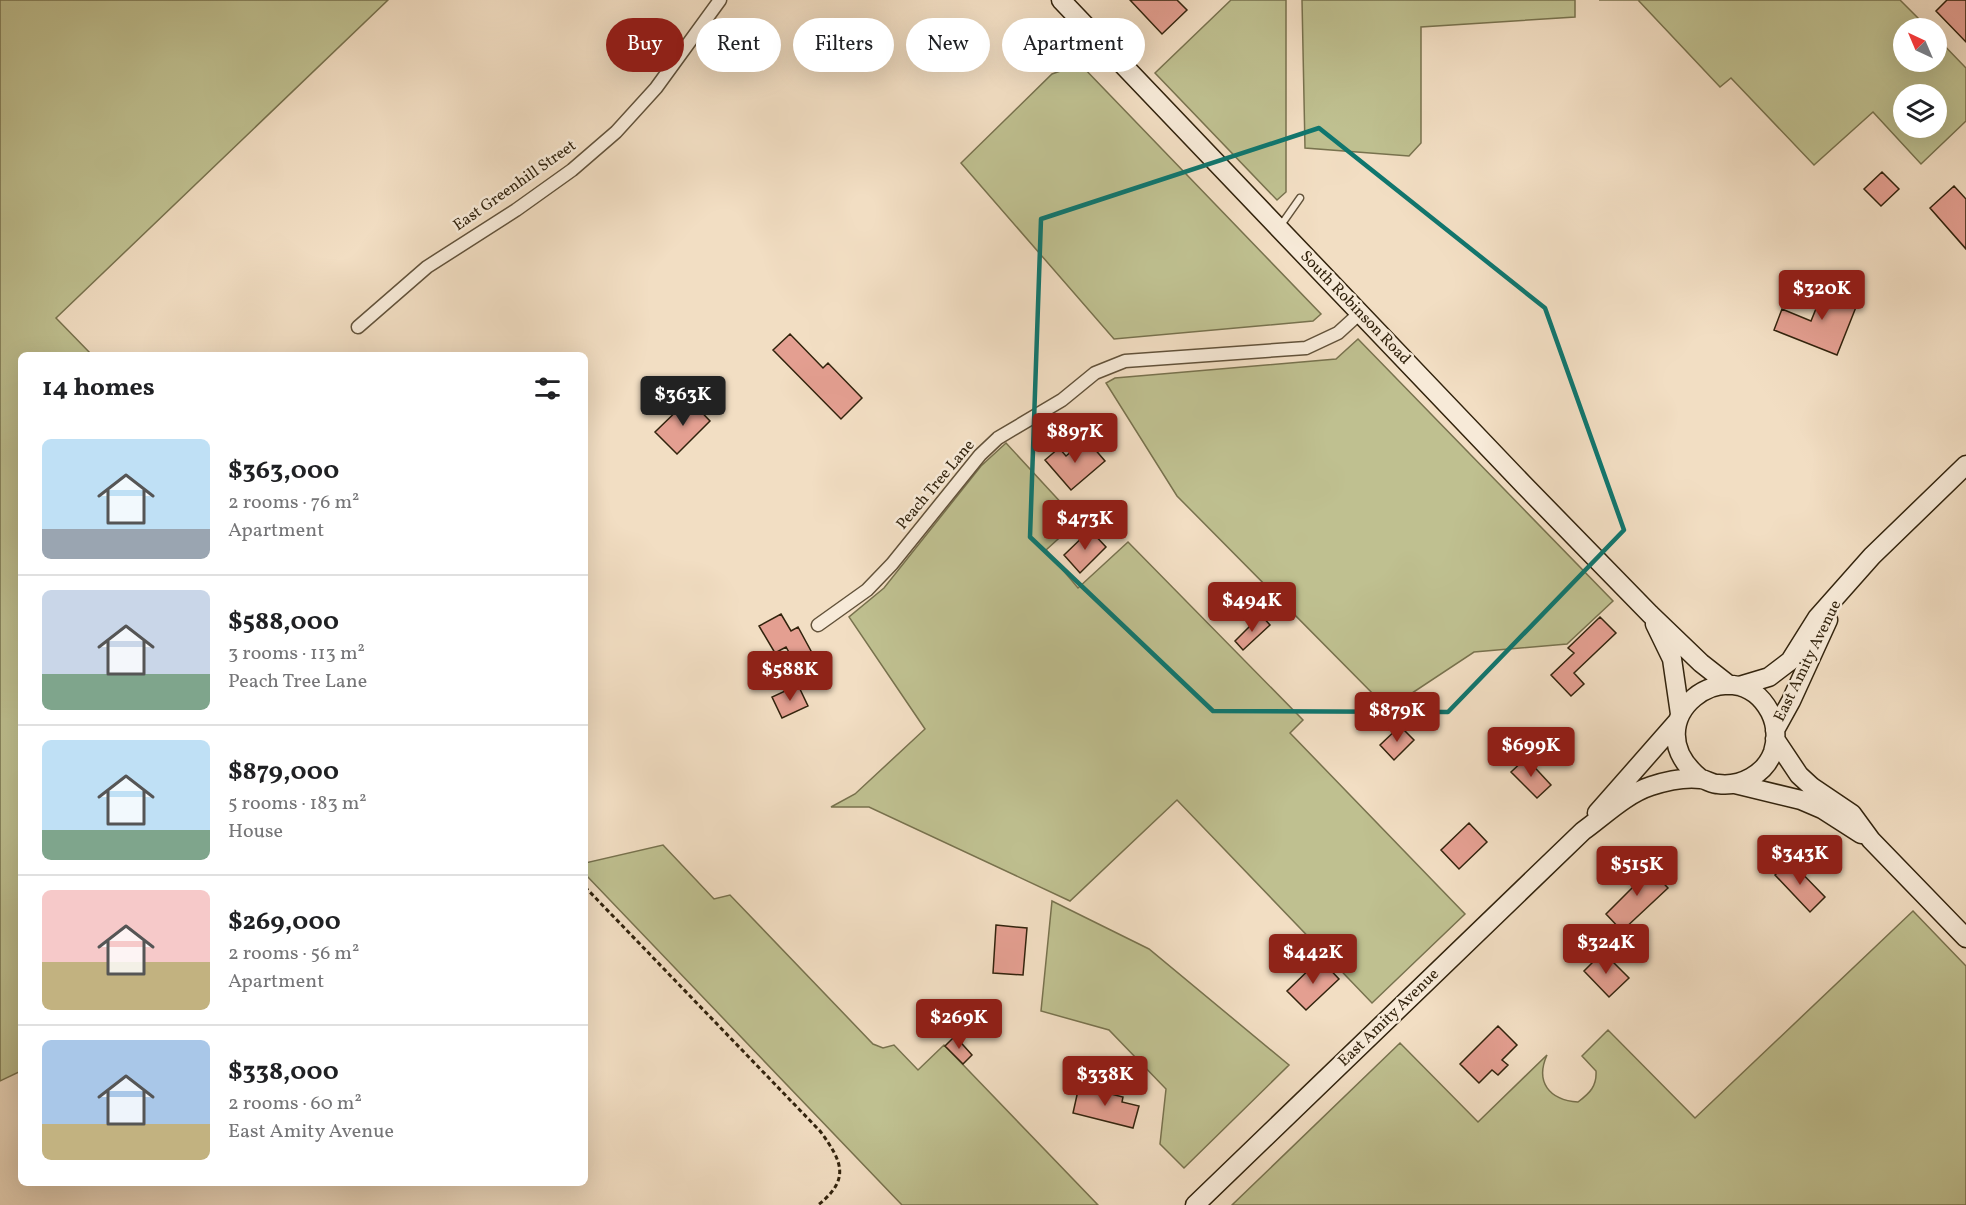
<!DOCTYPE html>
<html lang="en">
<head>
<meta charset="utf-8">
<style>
  :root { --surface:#fff; --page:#f6f6f6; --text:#202124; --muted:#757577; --line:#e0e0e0; --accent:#8f2418 }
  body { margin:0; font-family:Vollkorn,serif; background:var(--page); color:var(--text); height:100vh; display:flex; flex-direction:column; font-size:22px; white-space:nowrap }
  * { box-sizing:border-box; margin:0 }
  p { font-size:20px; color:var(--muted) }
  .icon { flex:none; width:33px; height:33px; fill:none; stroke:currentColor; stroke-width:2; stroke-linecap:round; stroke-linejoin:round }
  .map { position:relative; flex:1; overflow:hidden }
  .drawer { position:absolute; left:18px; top:352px; width:570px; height:834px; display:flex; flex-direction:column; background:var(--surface); border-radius:9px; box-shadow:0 6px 24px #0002 }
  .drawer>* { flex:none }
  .hud { position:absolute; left:606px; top:18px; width:570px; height:54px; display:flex; gap:12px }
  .needle { width:39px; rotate:316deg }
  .tools { position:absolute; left:1893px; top:18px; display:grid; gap:12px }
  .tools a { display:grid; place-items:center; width:54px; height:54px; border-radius:50%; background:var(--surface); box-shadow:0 6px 24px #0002; font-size:30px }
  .price { position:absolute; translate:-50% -51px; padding:0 14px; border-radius:6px; background:var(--accent); color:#fff; font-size:20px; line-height:39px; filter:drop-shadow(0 2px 3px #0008) }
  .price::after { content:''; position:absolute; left:50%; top:36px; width:18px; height:14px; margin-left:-9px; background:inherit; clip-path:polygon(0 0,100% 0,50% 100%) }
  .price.selected { background:#222; color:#fff }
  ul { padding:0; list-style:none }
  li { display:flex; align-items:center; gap:18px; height:150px; padding:0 24px }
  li+li { border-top:2px solid var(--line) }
  li span { display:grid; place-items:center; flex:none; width:168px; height:120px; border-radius:9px; color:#555 }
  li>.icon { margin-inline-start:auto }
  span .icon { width:72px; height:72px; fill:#fffc; stroke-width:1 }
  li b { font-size:26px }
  h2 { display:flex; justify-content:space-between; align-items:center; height:72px; padding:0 24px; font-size:26px }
  .pill { padding:0 21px; border-radius:27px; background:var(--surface); box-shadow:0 6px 24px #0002; font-size:21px; line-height:54px }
  .pill.selected { background:var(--accent); color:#fff }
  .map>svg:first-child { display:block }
  .green { fill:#bfc090; stroke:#78724e; stroke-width:1.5; fill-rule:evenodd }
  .building { fill:#e49f91; stroke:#32230d; stroke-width:1.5 }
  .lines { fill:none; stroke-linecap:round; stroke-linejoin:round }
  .lane-casing { stroke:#62523a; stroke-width:9 }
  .street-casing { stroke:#62523a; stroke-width:15 }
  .secondary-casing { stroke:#32230d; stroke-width:21 }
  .path { stroke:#32230d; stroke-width:3; stroke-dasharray:4.5 3; stroke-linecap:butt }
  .lane { stroke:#f7ead8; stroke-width:6 }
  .street { stroke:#f7ead8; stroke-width:12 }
  .secondary { stroke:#f7ead8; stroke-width:18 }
  .marked { fill:none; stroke:#0f766e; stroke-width:4.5; stroke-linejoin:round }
  .labels { text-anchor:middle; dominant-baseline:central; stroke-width:5; stroke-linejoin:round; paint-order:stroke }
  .street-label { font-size:16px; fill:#32230d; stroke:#f7ead8 }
</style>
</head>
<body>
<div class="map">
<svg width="1966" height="1205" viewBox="0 0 1966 1205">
  <rect width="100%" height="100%" fill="#f2dec3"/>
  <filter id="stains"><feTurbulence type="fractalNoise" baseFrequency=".00333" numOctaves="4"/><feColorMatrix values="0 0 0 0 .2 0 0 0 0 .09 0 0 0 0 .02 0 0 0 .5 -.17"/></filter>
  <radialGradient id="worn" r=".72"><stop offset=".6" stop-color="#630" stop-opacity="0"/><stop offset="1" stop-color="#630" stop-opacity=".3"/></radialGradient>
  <path class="green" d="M 0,0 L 388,0 L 56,318 L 92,355 L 21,356 L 21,1071 L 0,1081 Z
    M 1231,0 L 1286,0 L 1286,192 L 1277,200 L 1155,73 Z
    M 1302,0 L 1575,0 L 1575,17 L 1421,27 L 1421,143 L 1409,156 L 1305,148 Z
    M 1599,0 L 1900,0 L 1928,28 L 1904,28 L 1904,62 L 1936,62 L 1937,38 L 1966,68 L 1966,121 L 1921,164 L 1873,112 L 1814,165 L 1731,78 L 1720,87 L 1638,0 ZM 1904,94 L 1936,94 L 1936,128 L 1904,128 Z
    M 1080,64 L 1321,314 L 1313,321 L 1114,339 L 961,163 L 1052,74 Z
    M 1358,339 L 1613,601 L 1567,644 L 1474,652 L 1388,709 L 1177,496 L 1106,383 L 1115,378 L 1336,359 Z
    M 1006,443 L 1078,521 L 1046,550 L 1078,588 L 1128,542 L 1303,720 L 1290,733 L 1465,914 L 1372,1003 L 1177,800 L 1070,901 L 869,807 L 831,807 L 855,794 L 925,729 L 849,617 L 884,588 L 981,466 Z
    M 663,845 L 714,899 L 730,895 L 873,1044 L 883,1048 L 894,1045 L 918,1070 L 944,1045 L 1098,1205 L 902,1205 L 585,874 L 585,863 Z
    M 1052,901 L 1149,949 L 1289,1065 L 1184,1168 L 1160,1144 L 1166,1089 L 1109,1030 L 1041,1011 Z
    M 1913,911 L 1966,966 L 1966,1205 L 1232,1205 L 1400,1043 L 1478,1122 L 1547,1055 C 1535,1082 1549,1100 1578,1102 C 1590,1093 1597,1086 1596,1071 L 1582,1056 L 1608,1030 L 1695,1118 Z"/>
  <path class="building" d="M 1130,0 L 1177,0 L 1187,10 L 1162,34 Z
    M 1947,0 L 1966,0 L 1966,42 L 1936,11 Z
    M 1882,172 L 1899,189 L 1881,206 L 1864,189 Z
    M 1954,186 L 1966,199 L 1966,249 L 1930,208 Z
    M 1826,284 L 1860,297 L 1837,355 L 1774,330 L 1782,309 L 1811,321 Z
    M 790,334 L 823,368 L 828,363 L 862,398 L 841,419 L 773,350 Z
    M 689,399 L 710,421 L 677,454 L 655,432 Z
    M 1086,439 L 1105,461 L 1071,490 L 1045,460 L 1059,448 L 1066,456 Z
    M 1090,530 L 1106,547 L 1080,573 L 1064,555 Z
    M 781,614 L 791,631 L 798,627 L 811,651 L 794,661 L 786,647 L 775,653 L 759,626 Z
    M 1261,615 L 1270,625 L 1243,650 L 1235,641 Z
    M 1600,617 L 1616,633 L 1574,673 L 1584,684 L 1571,696 L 1551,675 L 1574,653 L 1568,648 Z
    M 798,685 L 808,706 L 782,718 L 772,697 Z
    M 1400,726 L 1414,740 L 1394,760 L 1380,745 Z
    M 1526,758 L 1551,785 L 1537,798 L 1511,772 Z
    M 1469,823 L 1487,842 L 1459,869 L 1441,850 Z
    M 1790,861 L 1825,897 L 1810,912 L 1775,875 Z
    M 1644,863 L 1668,888 L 1622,931 L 1606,914 L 1636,884 L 1629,877 Z
    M 996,925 L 1027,928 L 1023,975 L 993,973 Z
    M 1603,952 L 1629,978 L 1609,997 L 1584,971 Z
    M 1320,959 L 1339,979 L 1306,1010 L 1287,991 Z
    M 1498,1026 L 1517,1045 L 1502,1060 L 1508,1065 L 1498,1075 L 1492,1070 L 1479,1083 L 1460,1064 Z
    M 955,1036 L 972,1055 L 963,1064 L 945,1046 Z
    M 1079,1086 L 1123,1097 L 1122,1102 L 1139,1106 L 1133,1128 L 1073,1113 Z"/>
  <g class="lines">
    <g class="lane-casing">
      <path id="lane" d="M 1281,225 L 1300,198"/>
    </g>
    <g class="street-casing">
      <path id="street" d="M 358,327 L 427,267 L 516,210 L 572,170 L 616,132 L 656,88 L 720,0
        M 818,625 L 867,590 L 892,564 L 980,455 L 998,438 L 1062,400 L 1095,373 L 1125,361 L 1306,348 L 1338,333 L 1360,313"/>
    </g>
    <g class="secondary-casing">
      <path id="secondary" d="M 1061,0 L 1524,485 L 1650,614 L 1701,663 L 1729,685
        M 1655,624 L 1672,659 L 1680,714
        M 1739,686 L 1769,677 L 1790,661 L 1817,618 L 1872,556 L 1966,465
        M 1775,730 L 1791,701 L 1828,620
        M 1775,739 L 1799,775 L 1812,787 L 1852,814 L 1871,840 L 1966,938
        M 1735,784 L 1801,800 L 1822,809 L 1861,834
        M 1597,813 L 1677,722
        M 1195,1205 L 1583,831 C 1604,816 1626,794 1651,786 C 1666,781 1685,777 1701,779 C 1707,780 1712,784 1718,784 C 1741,787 1765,774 1773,752 C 1777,739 1776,724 1770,712 C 1733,643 1628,720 1701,779"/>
    </g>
    <path class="path" d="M 585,887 L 820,1131 C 842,1161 851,1179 818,1205"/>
    <use href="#lane" class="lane"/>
    <use href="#street" class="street"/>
    <use href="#secondary" class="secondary"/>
  </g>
  <path class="marked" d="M 1319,128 L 1545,308 L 1624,530 L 1448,712 L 1213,711 L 1030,537 L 1041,219 Z"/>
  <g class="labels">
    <g class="street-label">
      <text transform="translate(515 186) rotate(-35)">East Greenhill Street</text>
      <text transform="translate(1355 308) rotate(46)">South Robinson Road</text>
      <text transform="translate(936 485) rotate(-50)">Peach Tree Lane</text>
      <text transform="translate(1808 661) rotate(-64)">East Amity Avenue</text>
      <text transform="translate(1389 1018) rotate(-44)">East Amity Avenue</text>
    </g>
  </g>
  <rect width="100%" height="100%" filter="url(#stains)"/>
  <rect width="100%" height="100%" fill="url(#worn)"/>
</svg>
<div class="tools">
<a><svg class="needle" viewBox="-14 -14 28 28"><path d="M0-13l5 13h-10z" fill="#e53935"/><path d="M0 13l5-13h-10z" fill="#757577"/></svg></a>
<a><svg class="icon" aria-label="layers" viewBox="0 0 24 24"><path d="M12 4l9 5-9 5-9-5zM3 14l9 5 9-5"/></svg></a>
</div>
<b class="price" style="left:1822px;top:321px">$320K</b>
<b class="price selected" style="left:683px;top:427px">$363K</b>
<b class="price" style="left:1075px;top:464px">$897K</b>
<b class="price" style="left:1085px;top:551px">$473K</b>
<b class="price" style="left:1252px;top:633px">$494K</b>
<b class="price" style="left:790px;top:702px">$588K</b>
<b class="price" style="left:1397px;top:743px">$879K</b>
<b class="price" style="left:1531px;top:778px">$699K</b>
<b class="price" style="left:1800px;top:886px">$343K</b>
<b class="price" style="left:1637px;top:897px">$515K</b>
<b class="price" style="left:1606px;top:975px">$324K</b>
<b class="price" style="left:1313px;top:985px">$442K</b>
<b class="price" style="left:959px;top:1050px">$269K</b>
<b class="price" style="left:1105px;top:1107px">$338K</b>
<div class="hud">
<a class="pill selected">Buy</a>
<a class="pill">Rent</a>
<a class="pill">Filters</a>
<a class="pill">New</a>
<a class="pill">Apartment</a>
</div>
<section class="drawer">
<h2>14 homes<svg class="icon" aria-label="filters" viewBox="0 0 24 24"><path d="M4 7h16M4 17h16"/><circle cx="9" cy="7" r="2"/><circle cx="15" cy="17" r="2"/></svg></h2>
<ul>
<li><span style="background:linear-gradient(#bfe0f5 75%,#9aa5b1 0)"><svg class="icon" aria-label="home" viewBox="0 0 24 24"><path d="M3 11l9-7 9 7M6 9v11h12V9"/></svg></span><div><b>$363,000</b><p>2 rooms · 76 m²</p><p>Apartment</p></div></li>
<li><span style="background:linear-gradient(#c9d6e8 70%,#7fa58c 0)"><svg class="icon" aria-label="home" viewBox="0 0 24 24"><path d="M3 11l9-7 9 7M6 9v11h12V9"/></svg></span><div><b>$588,000</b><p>3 rooms · 113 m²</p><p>Peach Tree Lane</p></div></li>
<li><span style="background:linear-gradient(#bfe0f5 75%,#7fa58c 0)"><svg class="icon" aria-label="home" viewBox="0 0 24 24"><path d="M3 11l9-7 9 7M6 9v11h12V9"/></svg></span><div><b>$879,000</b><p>5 rooms · 183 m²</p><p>House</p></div></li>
<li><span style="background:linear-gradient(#f6c9c9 60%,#c2b280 0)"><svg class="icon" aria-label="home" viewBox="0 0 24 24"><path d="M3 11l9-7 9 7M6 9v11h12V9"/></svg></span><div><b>$269,000</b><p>2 rooms · 56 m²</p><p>Apartment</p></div></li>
<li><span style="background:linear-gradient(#a9c7e8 70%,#c2b280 0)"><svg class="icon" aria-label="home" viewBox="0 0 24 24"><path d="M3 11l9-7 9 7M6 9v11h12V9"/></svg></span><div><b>$338,000</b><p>2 rooms · 60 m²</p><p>East Amity Avenue</p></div></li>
</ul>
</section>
</div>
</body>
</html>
